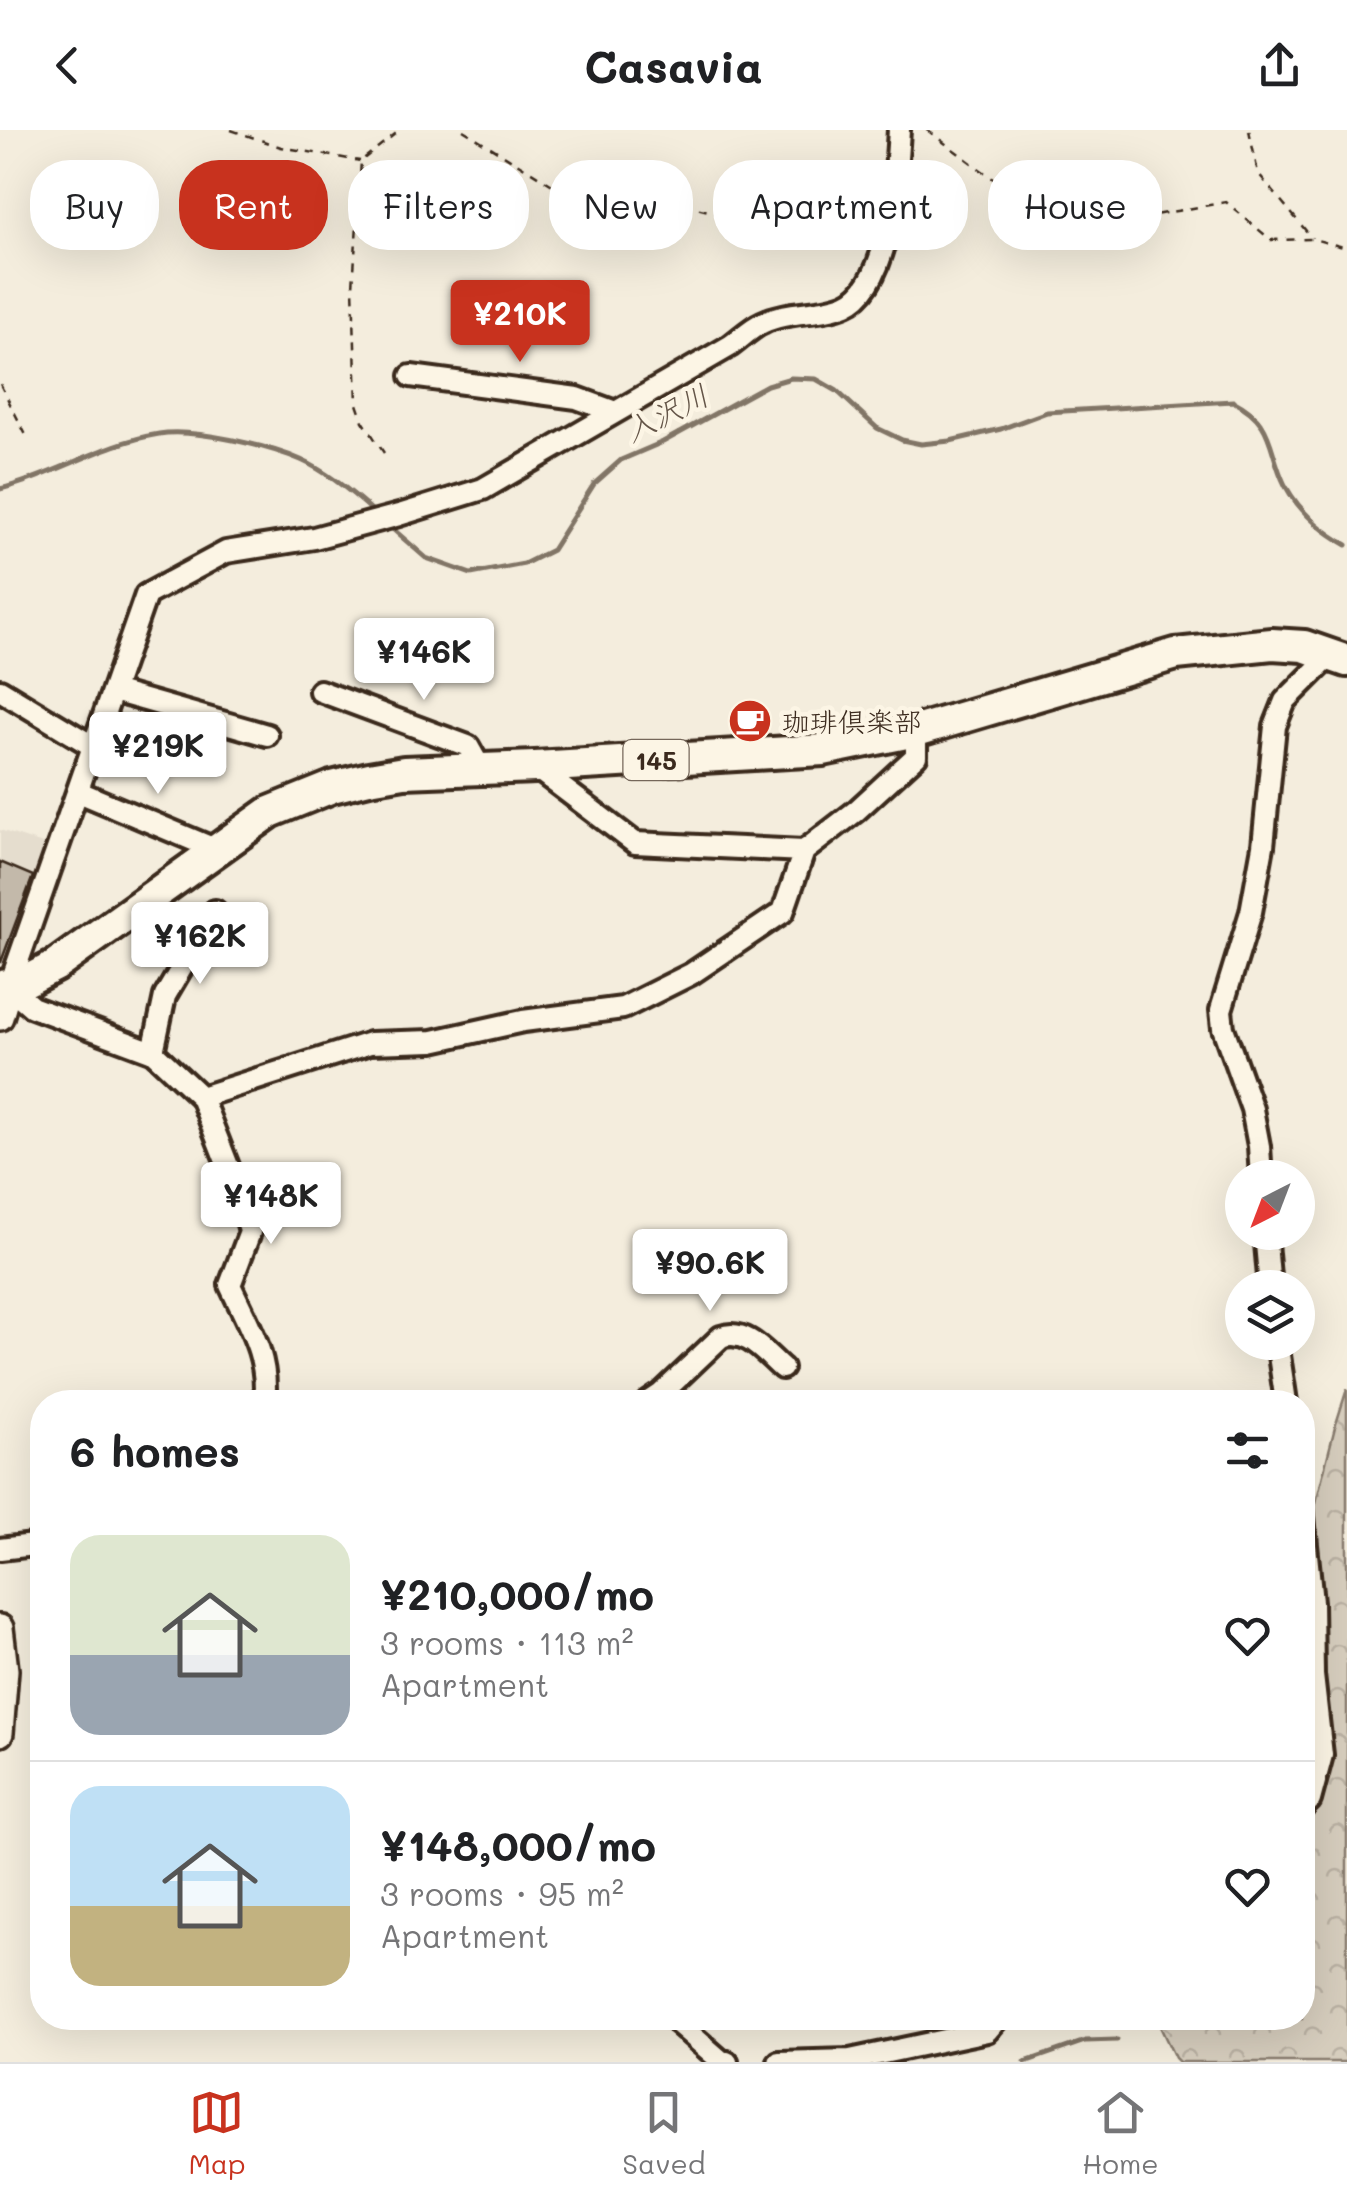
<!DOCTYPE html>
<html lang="en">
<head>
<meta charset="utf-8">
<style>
  :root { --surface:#fff; --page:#f6f6f6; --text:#202124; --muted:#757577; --line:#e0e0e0; --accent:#c8321e }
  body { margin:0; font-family:Mali,"Klee One",sans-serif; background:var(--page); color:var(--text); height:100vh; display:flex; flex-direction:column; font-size:38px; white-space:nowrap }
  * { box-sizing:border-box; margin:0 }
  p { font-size:32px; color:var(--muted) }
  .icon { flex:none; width:55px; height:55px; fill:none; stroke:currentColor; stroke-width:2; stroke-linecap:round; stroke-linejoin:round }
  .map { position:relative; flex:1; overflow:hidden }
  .side { position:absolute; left:30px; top:1260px; width:1285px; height:640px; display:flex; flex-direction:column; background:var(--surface); border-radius:40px; box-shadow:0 10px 40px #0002 }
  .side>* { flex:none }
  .banner { position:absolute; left:30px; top:30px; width:1288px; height:90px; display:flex; gap:20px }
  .needle { width:65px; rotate:222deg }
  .tools { position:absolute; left:1225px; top:1030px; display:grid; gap:20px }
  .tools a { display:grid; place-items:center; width:90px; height:90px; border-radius:50%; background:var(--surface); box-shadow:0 10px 40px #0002; font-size:50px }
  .price { position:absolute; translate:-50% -85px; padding:0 22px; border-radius:10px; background:#fff; color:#222; font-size:32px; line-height:65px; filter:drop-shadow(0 2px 5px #0008) }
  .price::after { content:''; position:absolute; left:50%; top:60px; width:30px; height:22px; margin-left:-15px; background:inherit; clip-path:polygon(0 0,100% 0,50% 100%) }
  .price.current { background:var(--accent); color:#fff }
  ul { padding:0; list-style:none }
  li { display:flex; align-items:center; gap:30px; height:250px; padding:0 40px }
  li+li { border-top:2px solid var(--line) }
  li span { display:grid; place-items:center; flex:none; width:280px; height:200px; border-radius:30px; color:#555 }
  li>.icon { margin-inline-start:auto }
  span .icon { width:120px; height:120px; fill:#fffc; stroke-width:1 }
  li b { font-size:42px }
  h2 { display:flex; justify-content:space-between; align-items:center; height:120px; padding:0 40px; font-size:42px }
  .tag { padding:0 35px; border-radius:40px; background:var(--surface); box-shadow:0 10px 40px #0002; font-size:35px; line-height:90px }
  .tag.current { background:var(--accent); color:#fff }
  header { display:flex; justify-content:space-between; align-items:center; height:130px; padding:0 40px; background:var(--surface); font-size:45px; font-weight:800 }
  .dock { display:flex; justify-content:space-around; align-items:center; height:140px; border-top:2px solid var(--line); background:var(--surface); font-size:28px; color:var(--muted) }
  .dock a { display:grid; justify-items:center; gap:5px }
  .dock .current { color:var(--accent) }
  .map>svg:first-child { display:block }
  .built { fill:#e5ddce }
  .forest { fill:url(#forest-crowns); stroke:#887c6e; stroke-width:2.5 }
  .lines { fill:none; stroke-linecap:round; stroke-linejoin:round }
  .stream { stroke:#817466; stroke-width:5 }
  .building { fill:#c3b9aa; stroke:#3b2a1e; stroke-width:2.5 }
  .minor-casing { stroke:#3b2a1e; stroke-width:28 }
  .major-casing { stroke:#3b2a1e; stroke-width:32 }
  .highway-casing { stroke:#3b2a1e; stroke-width:38 }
  .path { stroke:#3b2a1e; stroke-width:2.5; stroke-dasharray:8 8; stroke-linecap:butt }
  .minor { stroke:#fcf5e5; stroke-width:20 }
  .major { stroke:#fcf5e5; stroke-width:25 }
  .highway { stroke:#fcf5e5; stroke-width:30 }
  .labels { text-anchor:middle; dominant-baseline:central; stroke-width:9; stroke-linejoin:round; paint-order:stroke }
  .shield { fill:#fcf5e5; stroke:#75675a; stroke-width:2.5 }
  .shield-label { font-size:25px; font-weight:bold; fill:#3b2a1e }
  .poi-label { font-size:28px; fill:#3b2a1e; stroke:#fcf5e5; text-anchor:start }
  .water-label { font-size:30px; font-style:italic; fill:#645548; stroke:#fcf5e5 }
</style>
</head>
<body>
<header><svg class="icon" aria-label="back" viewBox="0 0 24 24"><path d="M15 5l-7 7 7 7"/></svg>Casavia<svg class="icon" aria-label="share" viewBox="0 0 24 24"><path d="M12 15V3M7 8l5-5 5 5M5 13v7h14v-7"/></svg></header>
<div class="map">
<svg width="1347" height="1932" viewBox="0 0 1347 1932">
  <defs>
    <pattern id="forest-crowns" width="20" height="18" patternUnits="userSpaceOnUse" patternTransform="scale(2.5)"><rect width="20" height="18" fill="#d6cdbd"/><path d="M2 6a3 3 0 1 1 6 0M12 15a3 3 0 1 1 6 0" fill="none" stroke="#b9b0a2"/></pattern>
  </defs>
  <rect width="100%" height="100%" fill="#f4eddd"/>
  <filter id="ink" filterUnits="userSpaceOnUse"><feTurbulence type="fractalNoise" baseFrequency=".01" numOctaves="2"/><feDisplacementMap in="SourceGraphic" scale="20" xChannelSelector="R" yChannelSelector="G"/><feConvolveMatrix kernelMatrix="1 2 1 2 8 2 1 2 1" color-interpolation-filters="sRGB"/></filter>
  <g filter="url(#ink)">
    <path class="built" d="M 0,700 L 46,715 L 7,833 L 0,838 Z"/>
    <path class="forest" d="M 1347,1259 L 1347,1932 L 1179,1932 L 1175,1928 L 1156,1888 L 1302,1888 L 1303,1733 L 1314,1722 L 1302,1660 L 1303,1424 L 1335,1297 Z"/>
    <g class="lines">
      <path class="stream" d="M 0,359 C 54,346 103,313 159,304 C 193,298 269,316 301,330 C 328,342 353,363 375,383
        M 387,394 L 426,428 L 471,444 L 524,434 L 552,420 L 594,354 L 621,330 L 663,312 L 767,255 L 791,248 L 816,249 L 837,261 L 877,298 L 902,310 L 921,314 L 950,311 L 1001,299 L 1047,282 L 1233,271 C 1276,293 1267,319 1285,355 C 1299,381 1322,401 1347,415
        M 1025,1932 L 1085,1911 L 1117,1910"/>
    </g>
    <path class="building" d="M 0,732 L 33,746 L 1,832 L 0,832 Z"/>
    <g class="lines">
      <g class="minor-casing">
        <path id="minor" d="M 899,0 C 896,43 892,154 846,174 C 821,185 787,180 762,193 C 751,198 740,209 730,216 L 483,359 L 399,385 L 314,408 L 226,422 L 146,465 L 9,857 L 32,877 L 153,922 L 201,967 L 370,913 L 433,911 L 523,891 L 623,878 L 691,844 L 783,782 L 804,721 L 856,681 L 916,626 L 916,601
          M 411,246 L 577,268 L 615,282
          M 0,560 L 94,617
          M 113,561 L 267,605
          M 320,561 L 468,616 L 481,639
          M 535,637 L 635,713 L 804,721
          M 79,662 L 217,720
          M 153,922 L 165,866 L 215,781
          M 201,967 L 244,1077 L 250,1102 L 230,1155 C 248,1194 270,1228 264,1272
          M 1261,1048 L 1259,1016 L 1252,979 L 1223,898 L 1221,880 L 1251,782 L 1263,716 L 1275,596 L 1285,571 L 1332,524
          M 1265,1102 L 1270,1158
          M 1277,1212 L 1286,1272
          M 649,1272 L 661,1264 L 721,1207 C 746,1198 764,1222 782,1238
          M 1302,1377 L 1312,1472 L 1313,1545 L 1322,1625 L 1310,1670 L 1302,1678
          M 0,1419 L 42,1414
          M 672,1888 L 720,1930 L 727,1932
          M 779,1932 L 850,1930 L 987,1901 L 998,1888"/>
      </g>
      <g class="major-casing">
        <path id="major" d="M 0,887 L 9,857
          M 0,1498 L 5,1540 L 0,1603"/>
      </g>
      <g class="highway-casing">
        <path id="highway" d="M 0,856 L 22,853 L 55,836 L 270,682 L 332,657 L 369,648 L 404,642 L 535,637 L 823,620 L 916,601 L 1176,524 L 1272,514 L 1304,516 L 1347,531"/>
      </g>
      <path class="path" d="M 231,0 L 281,17 L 360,31
        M 463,0 L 559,59 L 609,78 L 696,78 L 862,117
        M 927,0 L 996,51 L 1075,85 L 1115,78 L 1149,86 L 1226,72 L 1271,110 L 1313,109 L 1347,118
        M 1249,0 L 1258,43 L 1312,108
        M 0,254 L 29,311
        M 384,323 L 363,291 L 357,274 L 353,157 L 361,31 L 400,0"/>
      <use href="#minor" class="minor"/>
      <use href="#major" class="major"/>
      <use href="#highway" class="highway"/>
    </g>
  </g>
  <defs>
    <g id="cafe-disc" transform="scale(2.25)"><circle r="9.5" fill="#c8321e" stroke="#fcf5e5"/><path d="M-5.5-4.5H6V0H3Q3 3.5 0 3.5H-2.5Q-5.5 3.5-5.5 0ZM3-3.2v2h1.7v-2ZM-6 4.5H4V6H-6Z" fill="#fff"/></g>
  </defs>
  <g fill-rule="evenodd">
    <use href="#cafe-disc" x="750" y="591"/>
  </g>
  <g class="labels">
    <rect class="shield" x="623.5" y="610" width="65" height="40" rx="8"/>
    <g class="shield-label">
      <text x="656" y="630">145</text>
    </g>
    <g class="poi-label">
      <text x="782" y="591">珈琲倶楽部</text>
    </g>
    <g class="water-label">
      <text transform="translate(666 282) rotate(-27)">入沢川</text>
    </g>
  </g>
</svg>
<div class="tools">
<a><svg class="needle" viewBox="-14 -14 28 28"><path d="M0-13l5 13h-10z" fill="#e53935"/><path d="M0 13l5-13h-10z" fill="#757577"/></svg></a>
<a><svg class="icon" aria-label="layers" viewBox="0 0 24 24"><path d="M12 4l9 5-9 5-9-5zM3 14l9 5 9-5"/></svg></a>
</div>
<b class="price current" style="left:520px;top:235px">¥210K</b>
<b class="price" style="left:424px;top:573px">¥146K</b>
<b class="price" style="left:158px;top:667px">¥219K</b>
<b class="price" style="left:200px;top:857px">¥162K</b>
<b class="price" style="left:271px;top:1117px">¥148K</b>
<b class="price" style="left:710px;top:1184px">¥90.6K</b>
<div class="banner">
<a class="tag">Buy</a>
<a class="tag current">Rent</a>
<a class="tag">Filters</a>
<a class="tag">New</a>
<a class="tag">Apartment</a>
<a class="tag">House</a>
</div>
<section class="side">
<h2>6 homes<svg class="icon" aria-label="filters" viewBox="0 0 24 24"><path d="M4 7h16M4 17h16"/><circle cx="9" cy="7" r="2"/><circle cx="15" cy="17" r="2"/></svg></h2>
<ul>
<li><span style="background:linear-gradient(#dfe7d0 60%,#9aa5b1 0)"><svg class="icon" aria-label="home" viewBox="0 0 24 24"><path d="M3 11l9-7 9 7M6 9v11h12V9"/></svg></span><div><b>¥210,000/mo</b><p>3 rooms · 113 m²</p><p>Apartment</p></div><svg class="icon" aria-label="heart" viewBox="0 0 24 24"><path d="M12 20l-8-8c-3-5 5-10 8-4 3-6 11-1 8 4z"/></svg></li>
<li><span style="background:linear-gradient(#bfe0f5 60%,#c2b280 0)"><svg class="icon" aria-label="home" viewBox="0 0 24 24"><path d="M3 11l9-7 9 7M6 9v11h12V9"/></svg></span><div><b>¥148,000/mo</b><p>3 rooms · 95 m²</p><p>Apartment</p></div><svg class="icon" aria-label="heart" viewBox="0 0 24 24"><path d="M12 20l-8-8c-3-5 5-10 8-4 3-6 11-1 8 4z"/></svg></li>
</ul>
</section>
</div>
<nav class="dock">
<a class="current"><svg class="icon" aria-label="map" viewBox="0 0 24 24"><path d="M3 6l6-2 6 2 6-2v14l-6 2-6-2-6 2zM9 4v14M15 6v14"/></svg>Map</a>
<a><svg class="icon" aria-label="saved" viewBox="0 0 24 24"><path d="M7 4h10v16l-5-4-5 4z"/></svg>Saved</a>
<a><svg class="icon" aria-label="home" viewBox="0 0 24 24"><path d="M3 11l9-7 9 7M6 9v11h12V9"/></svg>Home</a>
</nav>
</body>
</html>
